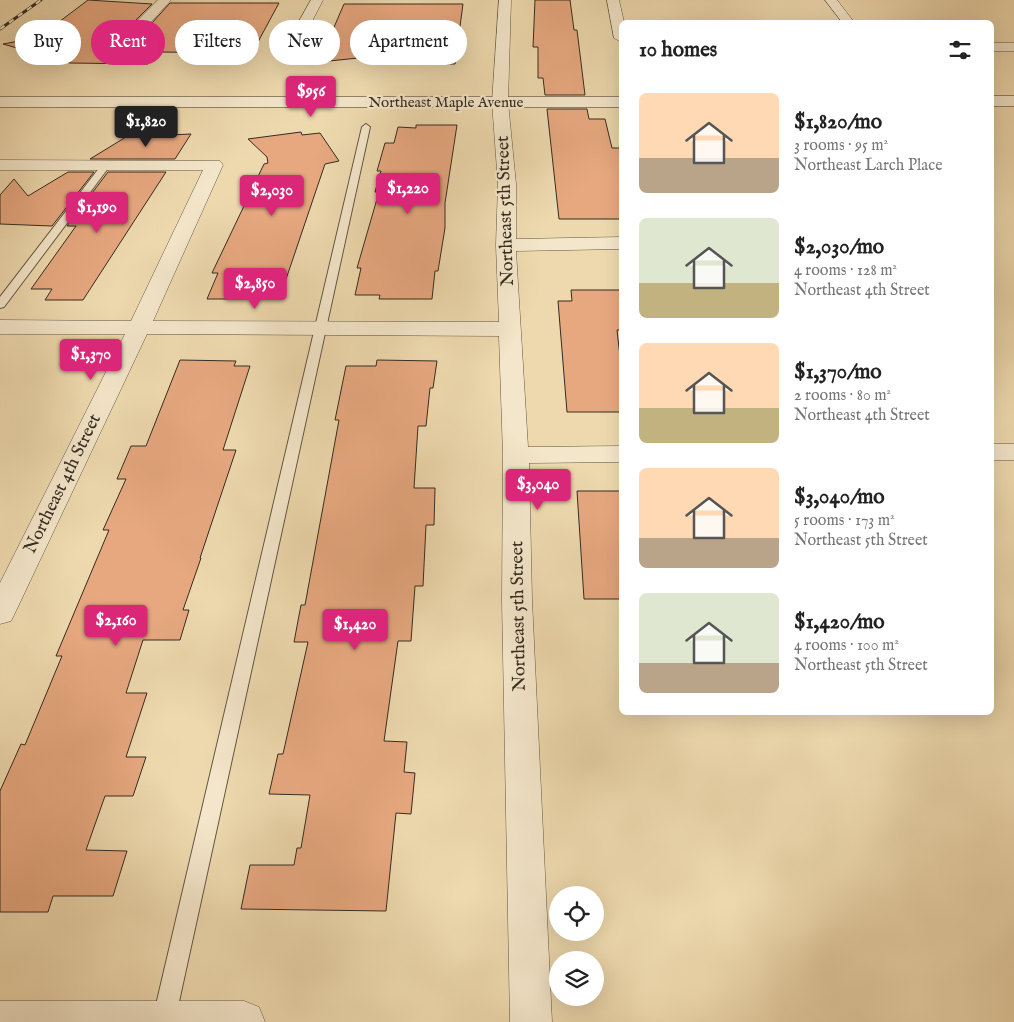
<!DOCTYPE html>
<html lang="en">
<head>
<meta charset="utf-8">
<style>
  :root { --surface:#fff; --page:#f6f6f6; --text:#222; --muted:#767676; --accent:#db2777 }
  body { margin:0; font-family:"IM FELL English",serif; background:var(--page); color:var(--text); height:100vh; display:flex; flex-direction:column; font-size:19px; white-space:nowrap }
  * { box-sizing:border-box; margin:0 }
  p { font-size:16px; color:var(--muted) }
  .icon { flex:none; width:28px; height:28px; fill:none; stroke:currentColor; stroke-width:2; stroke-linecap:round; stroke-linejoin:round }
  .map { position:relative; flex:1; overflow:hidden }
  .details { position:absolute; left:619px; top:20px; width:375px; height:695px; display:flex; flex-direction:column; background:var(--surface); border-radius:8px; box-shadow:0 5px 20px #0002 }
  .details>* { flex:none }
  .hud { position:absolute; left:15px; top:20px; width:475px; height:45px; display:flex; gap:10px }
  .tools { position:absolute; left:549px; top:886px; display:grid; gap:10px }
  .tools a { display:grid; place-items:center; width:55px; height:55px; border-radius:50%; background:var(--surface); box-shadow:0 5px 20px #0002; font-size:25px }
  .price { position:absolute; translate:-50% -42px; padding:0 11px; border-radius:5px; background:var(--accent); color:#fff; font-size:16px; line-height:32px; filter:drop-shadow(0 1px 2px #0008) }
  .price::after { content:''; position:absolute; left:50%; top:30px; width:15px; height:11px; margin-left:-8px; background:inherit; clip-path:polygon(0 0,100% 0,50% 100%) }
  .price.current { background:#222; color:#fff }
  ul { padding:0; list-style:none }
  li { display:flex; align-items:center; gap:15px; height:125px; padding:0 20px }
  li span { display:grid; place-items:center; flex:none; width:140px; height:100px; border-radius:8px; color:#555 }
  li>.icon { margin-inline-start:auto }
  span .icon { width:60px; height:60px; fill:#fffc; stroke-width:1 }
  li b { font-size:21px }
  h2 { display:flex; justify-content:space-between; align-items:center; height:60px; padding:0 20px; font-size:21px }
  .pill { padding:0 18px; border-radius:22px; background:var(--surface); box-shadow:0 5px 20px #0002; font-size:18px; line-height:45px }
  .pill.current { background:var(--accent); color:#fff }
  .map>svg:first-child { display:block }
  .building { fill:#e7a880; stroke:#342c22 }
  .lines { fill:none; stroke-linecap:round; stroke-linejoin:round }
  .lane-casing { stroke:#625745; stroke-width:2 }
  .street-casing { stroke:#625745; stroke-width:1 }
  .secondary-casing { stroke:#342c22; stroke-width:1 }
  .lane { fill:#f4e6ca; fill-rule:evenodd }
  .street { fill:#f4e6ca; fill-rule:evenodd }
  .secondary { fill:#f4e6ca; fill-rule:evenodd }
  .rail-casing { stroke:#342c22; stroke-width:3 }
  .rail { stroke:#f4e6ca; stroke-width:2; stroke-dasharray:5.5; stroke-linecap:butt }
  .labels { text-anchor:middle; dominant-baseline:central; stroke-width:4.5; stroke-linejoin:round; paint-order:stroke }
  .far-street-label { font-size:15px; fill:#342c22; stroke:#f4e6ca }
  .street-label { font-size:18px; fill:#342c22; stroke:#f4e6ca }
</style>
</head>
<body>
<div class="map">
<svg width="1014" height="1022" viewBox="0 0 1014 1022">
  <rect width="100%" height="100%" fill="#eed9ae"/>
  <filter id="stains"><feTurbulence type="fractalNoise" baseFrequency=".004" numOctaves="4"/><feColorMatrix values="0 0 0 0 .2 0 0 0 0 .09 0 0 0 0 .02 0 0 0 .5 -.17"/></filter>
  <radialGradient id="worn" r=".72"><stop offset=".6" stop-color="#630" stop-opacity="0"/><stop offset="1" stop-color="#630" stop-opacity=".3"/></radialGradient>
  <path class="building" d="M 88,0 L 152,4 L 127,29 L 131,35 L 142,34 L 170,3 L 279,3 L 252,53 L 159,52 L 148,64 L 70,63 L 3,44 L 46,36 L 43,34 Z
    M 535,0 L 570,0 L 574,30 L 577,30 L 585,95 L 545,95 L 543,78 L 538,78 L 538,47 L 533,47 Z
    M 344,4 L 463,4 L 455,64 L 417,64 L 419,56 L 378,56 L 319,62 Z
    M 547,109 L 587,109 L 589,119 L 605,119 L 612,148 L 621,148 L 621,219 L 559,219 Z
    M 416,125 L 457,125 L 445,203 L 445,228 L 438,271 L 435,271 L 432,299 L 379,299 L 380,295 L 355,295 L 361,268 L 357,268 L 379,192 L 375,192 L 381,171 L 377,171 L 385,143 L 394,143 L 398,127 L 416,128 Z
    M 301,132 L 302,135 L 320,133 L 339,161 L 325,164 L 281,294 L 262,294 L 260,299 L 207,299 L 218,273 L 212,273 L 264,164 L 268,163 L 267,157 L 248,139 Z
    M 191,134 L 175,159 L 90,159 L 126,137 Z
    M 68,172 L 94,172 L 52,226 L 0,224 L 0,195 L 14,179 L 28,196 Z
    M 108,172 L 166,172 L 83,300 L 45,300 L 52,289 L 31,289 L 76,226 L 67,226 Z
    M 571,290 L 621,290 L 621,330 L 617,330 L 621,365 L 621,412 L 567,412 L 558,301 L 572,301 Z
    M 180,360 L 236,361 L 234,366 L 250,366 L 223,450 L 236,450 L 200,558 L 201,558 L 183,610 L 189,610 L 180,640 L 143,640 L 126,693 L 147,693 L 126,757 L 146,757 L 133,796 L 105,796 L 86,850 L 127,851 L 113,896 L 53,896 L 48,912 L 0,912 L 0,791 L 21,744 L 25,745 L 62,656 L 56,656 L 109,530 L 103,530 L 126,479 L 117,479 L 131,446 L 146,446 Z
    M 377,360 L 437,361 L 433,388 L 430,388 L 426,426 L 418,426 L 414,488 L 435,488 L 434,525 L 426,525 L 423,586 L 415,586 L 411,641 L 398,641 L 384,741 L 407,742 L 404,772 L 415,773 L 411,814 L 396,813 L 386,911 L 241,909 L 250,865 L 294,865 L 297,848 L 301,848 L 310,795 L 269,794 L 278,754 L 283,754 L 308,642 L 294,642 L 301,605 L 305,605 L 339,420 L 335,420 L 346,366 L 376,366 Z
    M 577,491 L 621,491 L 621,599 L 584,599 Z"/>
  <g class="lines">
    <g class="lane-casing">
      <path id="lane" d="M 366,124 L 370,127 L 175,1020 L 174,1022 L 152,1022 L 362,127 Z
        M 106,162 L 109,163 L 109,167 L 4,307 L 0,308 L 0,297 L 103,163 Z"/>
    </g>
    <g class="street-casing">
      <path id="street" d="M 158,0 L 171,0 L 141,33 L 131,33 L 129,30 L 131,27 Z
        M 311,0 L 323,0 L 305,35 L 295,35 L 293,32 Z
        M 499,0 L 511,0 L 508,102 L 516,184 L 516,239 L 621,237 L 621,249 L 516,251 L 528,447 L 621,446 L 621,462 L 529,463 L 532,600 L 552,1022 L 510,1022 L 502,600 L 503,455 L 499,336 L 147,334 L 15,613 L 11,621 L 0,624 L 0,583 L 125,334 L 0,334 L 0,320 L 131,321 L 203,170 L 0,170 L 0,160 L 220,161 L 223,165 L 153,321 L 499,322 L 496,245 L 498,184 L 492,102 Z
        M 607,0 L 619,0 L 624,22 L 621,22 L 621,42 L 614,38 Z
        M 825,0 L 837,0 L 854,22 L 842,22 Z
        M 991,43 L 1014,43 L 1014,51 L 991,51 Z
        M 991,444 L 1014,444 L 1014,460 L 991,460 Z
        M 0,1001 L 244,1001 L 259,1007 L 265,1022 L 0,1022 Z"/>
    </g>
    <g class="secondary-casing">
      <path id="secondary" d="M 991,96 L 1014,96 L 1014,106 L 991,106 Z
        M 0,97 L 621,97 L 621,107 L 0,107 Z"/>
    </g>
    <use href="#lane" class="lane"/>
    <use href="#street" class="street"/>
    <use href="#secondary" class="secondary"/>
    <g class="rail-casing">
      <path id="rail" d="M 0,29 L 41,0"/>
    </g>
    <use href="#rail" class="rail"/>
  </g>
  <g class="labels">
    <g class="far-street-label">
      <text x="446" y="102">Northeast Maple Avenue</text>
    </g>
    <g class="street-label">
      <text transform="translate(506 211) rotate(-92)">Northeast 5th Street</text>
      <text transform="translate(63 484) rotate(-64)">Northeast 4th Street</text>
      <text transform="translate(519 616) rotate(-91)">Northeast 5th Street</text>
    </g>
  </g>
  <rect width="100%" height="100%" filter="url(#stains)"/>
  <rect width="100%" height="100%" fill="url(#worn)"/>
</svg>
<div class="tools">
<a><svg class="icon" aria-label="locate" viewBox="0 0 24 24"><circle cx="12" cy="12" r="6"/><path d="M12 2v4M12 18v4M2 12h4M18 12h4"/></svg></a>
<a><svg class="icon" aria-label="layers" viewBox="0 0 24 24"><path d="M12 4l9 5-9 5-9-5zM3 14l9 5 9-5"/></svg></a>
</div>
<b class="price" style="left:311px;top:118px">$956</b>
<b class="price current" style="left:146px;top:148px">$1,820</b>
<b class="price" style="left:408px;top:215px">$1,220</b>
<b class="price" style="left:272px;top:217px">$2,030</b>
<b class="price" style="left:97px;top:234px">$1,190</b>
<b class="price" style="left:255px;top:310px">$2,850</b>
<b class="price" style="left:91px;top:381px">$1,370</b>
<b class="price" style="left:538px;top:511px">$3,040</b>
<b class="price" style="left:116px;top:647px">$2,160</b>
<b class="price" style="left:355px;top:651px">$1,420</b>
<div class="hud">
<a class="pill">Buy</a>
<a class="pill current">Rent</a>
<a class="pill">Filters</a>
<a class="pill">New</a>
<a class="pill">Apartment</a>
</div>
<section class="details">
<h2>10 homes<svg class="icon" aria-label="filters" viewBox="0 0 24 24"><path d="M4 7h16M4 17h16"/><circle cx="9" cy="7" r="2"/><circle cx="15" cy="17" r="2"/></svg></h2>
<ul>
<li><span style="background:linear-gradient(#ffd9b3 65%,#b9a48a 0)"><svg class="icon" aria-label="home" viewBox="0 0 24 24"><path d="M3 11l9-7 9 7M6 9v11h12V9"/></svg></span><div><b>$1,820/mo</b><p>3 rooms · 95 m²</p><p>Northeast Larch Place</p></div></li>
<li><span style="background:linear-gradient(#dfe7d0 65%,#c2b280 0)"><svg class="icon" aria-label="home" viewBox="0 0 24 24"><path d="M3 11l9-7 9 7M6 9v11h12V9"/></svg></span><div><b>$2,030/mo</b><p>4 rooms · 128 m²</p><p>Northeast 4th Street</p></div></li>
<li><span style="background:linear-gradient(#ffd9b3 65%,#c2b280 0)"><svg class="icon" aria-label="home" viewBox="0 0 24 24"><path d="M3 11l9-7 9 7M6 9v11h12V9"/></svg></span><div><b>$1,370/mo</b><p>2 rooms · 80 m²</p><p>Northeast 4th Street</p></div></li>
<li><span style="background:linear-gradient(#ffd9b3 70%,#b9a48a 0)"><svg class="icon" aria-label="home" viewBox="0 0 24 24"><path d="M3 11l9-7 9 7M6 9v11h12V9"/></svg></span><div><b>$3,040/mo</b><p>5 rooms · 173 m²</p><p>Northeast 5th Street</p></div></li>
<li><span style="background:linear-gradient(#dfe7d0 70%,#b9a48a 0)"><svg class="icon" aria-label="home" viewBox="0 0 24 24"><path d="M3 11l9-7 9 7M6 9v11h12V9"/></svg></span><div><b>$1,420/mo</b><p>4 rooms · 100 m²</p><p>Northeast 5th Street</p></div></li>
</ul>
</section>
</div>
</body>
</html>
